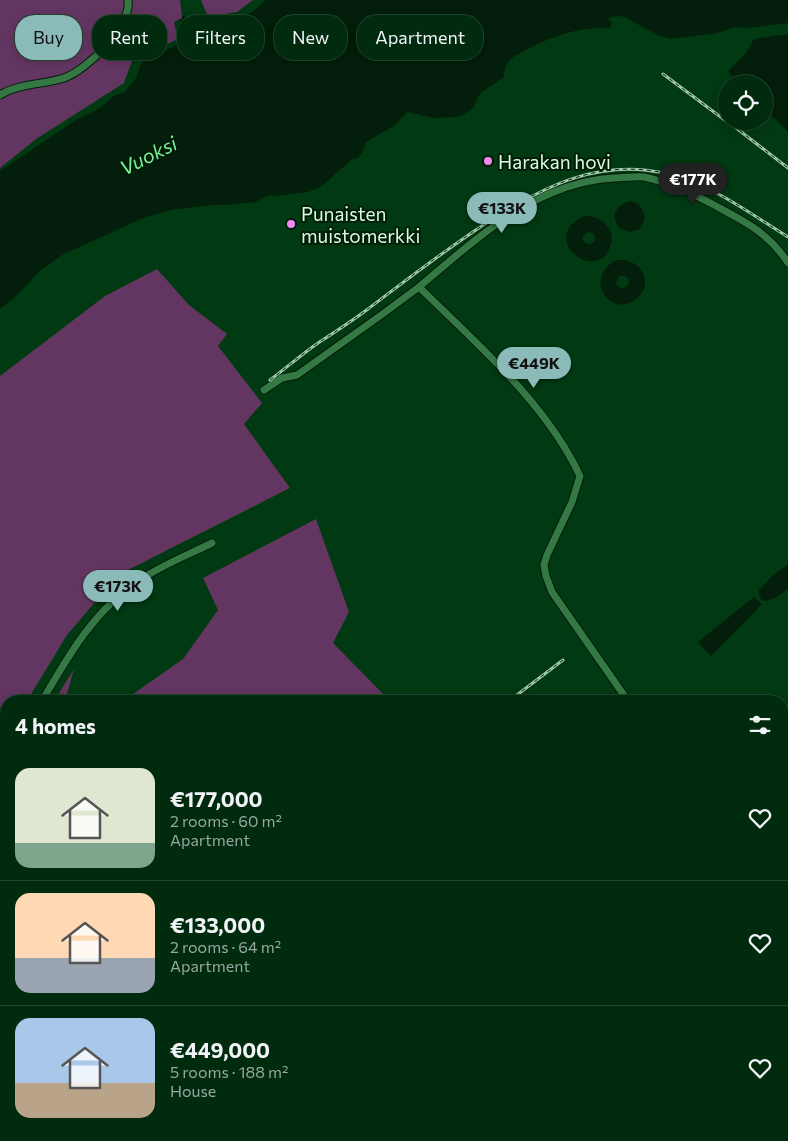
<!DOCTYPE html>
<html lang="en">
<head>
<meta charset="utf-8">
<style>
  :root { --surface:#002b0e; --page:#0e371c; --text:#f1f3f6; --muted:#95a79e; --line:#22472e; --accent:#8bbbb9 }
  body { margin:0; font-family:Commissioner,sans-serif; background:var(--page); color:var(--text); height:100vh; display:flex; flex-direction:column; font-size:19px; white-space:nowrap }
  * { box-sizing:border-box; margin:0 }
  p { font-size:16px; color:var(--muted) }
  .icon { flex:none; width:28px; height:28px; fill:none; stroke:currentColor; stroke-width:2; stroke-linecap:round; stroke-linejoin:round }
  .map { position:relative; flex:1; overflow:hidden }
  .panel { position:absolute; left:0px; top:695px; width:789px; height:446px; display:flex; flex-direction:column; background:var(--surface); border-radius:20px 20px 0 0; box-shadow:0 2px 12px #0003,0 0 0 1px var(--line) }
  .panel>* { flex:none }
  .top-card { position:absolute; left:15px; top:15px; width:500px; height:45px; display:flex; gap:10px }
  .controls { position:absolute; left:718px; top:75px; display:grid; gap:10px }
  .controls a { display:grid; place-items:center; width:55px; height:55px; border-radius:50%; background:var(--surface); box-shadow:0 2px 12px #0003,0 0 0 1px var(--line); font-size:25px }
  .price { position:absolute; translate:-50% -42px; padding:0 11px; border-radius:18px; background:var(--accent); color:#111; font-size:16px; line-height:32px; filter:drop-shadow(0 1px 2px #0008) }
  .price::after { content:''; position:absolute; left:50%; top:30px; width:15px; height:11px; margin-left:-8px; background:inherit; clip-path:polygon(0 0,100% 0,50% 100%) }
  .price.selected { background:#222; color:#fff }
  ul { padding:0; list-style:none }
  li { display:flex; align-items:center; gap:15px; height:125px; padding:0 15px }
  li+li { border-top:1px solid var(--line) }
  li span { display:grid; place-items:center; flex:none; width:140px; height:100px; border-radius:15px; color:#555 }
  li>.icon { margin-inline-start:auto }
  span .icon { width:60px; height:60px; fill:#fffc; stroke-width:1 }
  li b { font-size:21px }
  h2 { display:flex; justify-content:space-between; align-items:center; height:60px; padding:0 15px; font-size:21px }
  .pill { padding:0 18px; border-radius:20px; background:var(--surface); box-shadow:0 2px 12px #0003,0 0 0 1px var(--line); font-size:18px; line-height:45px }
  .pill.selected { background:var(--accent); color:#111 }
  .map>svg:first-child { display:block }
  .green { fill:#633661 }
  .water { fill:#031e0a; fill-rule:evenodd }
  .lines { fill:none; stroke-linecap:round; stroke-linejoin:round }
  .stream { stroke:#031e0a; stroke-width:1 }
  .minor-casing { stroke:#061b0a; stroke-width:9 }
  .minor { stroke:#347944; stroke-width:7 }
  .rail-casing { stroke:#9ec7a7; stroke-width:3 }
  .rail { stroke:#011c07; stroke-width:1; stroke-dasharray:4; stroke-linecap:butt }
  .poi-dot { fill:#f589ef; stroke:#011c07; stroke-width:2 }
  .labels { text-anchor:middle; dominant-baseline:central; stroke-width:4; stroke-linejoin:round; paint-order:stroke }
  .poi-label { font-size:19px; fill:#dbfee0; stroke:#011c07; text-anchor:start }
  .water-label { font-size:20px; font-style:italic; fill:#7def96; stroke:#011c07 }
</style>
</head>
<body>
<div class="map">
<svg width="788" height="1141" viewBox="0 0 788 1141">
  <rect width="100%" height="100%" fill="#003912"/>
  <path class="green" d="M 0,0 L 180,0 L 182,18 L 174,22 L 178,39 L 132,61 L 124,83 L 36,139 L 0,168 Z
    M 201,0 L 253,0 L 237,12 L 208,17 Z
    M 157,269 L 189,305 L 227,334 L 218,346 L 262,403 L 244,424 L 290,488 L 118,575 L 67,635 L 27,701 L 6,701 L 6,735 L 0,745 L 0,376 L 105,296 Z
    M 316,519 L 349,612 L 333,643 L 390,701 L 123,701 L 183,659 L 218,610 L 203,578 Z
    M 74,669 L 65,701 L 54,701 Z
    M 783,874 L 788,874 L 788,1026 L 782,1017 Z
    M 6,936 L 6,979 L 0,975 L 0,939 Z
    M 0,992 L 6,992 L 6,1030 L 0,1027 Z
    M 788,1079 L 788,1105 L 783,1106 L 783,1086 Z
    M 337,1135 L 425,1135 L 420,1141 L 329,1141 Z
    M 478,1135 L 534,1135 L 535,1141 L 473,1141 Z"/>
  <path class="water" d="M 265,0 L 788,0 L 788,23 L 750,28 L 733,27 L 718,33 L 671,39 L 659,36 L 623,16 L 611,17 L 608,20 L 612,22 L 610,28 C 580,26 546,38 521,53 C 516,55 511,58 508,62 C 505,66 504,72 504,77 L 482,92 L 477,98 L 474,107 L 465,114 L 456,117 L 434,118 L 407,112 L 395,125 L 366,142 L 364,149 L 358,158 L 352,159 L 322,186 L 308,192 L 277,196 L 269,195 L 256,202 L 227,205 L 210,205 L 172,210 L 143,218 L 62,255 L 40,271 L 15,297 L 0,309 L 0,171 L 76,120 L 100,108 L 114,96 L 125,92 L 136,78 L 143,59 L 187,41 L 180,20 L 182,19 L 182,17 L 184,16 L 202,28 C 224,19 249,22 265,0 Z
    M 788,34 L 788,132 L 767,111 L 764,103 L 764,84 L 745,84 L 729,74 L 729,70 L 746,53 L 754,39 Z
    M 631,201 C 640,204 644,209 645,219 L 640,229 L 629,232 L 619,228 C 610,216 616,204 631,201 Z
    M 585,216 C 601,216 617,229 610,247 C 596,286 536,236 585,216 ZM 587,232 L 592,233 L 595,236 L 595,241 L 591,244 L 587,244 L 583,241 L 583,236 Z
    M 617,260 C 631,259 646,267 645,284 C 644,290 641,296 635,300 C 608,318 583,276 617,260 ZM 620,276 L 625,276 L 629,280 L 628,285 L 624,288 L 620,288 L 616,284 L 617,280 Z
    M 788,564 L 788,589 C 779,595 759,612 759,590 L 772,576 Z
    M 754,597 L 762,604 L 711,656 L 698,642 Z"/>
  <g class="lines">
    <path class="stream" d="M 782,747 L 788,743"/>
    <g class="minor-casing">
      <path id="minor" d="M 0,95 C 20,83 42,85 64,78 C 87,70 132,26 128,0
        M 419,287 C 476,239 536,182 614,178 C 624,178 634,176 644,177 C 669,182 692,193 714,205 C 744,221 769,233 788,263
        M 264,390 L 282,378 L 297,375 L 384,313 L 419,287 C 476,343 546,403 580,476 L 572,502 L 547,555 L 544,565 L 546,576 L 552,592 L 628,701
        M 42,701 C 68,656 95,609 140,580 C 162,565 188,555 212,543
        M 782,735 L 788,732
        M 0,771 L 6,760
        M 0,982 L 6,982
        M 0,1072 L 6,1061
        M 782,1078 L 788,1070
        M 782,1129 L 788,1132
        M 0,1137 L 8,1141
        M 276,1141 L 284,1135
        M 540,1141 L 541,1135
        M 734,1141 L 740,1135"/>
    </g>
    <use href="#minor" class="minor"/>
    <g class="rail-casing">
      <path id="rail" d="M 663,74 L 726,121
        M 727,121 L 788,168
        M 270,380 C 286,368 301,355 318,343 C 335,332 352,321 368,309 C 409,278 450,246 494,218 C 547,185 600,159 664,173 C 710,183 749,213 788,237
        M 509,701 L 563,660
        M 782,763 L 788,760
        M 0,953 L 6,951
        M 242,1136 L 246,1135
        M 250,1141 L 263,1135"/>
    </g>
    <use href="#rail" class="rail"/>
  </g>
  <g class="poi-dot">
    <circle cx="488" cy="161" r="5"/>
    <circle cx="291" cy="224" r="5"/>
  </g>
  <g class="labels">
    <g class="poi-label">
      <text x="498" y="161">Harakan hovi</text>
      <text x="301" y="213">Punaisten<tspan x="301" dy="22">muistomerkki</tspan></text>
    </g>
    <g class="water-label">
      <text transform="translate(148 155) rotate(-27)">Vuoksi</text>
    </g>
  </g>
</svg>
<div class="controls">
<a><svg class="icon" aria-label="locate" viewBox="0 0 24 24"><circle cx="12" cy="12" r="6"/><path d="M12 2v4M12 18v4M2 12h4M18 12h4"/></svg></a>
</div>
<b class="price selected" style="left:693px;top:205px">€177K</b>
<b class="price" style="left:502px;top:234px">€133K</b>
<b class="price" style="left:534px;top:389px">€449K</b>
<b class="price" style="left:118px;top:612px">€173K</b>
<div class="top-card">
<a class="pill selected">Buy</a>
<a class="pill">Rent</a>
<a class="pill">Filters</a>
<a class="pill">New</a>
<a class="pill">Apartment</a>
</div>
<section class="panel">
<h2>4 homes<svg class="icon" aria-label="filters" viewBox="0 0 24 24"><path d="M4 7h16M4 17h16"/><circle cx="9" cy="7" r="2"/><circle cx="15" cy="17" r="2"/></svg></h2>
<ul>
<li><span style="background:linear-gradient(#dfe7d0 75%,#7fa58c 0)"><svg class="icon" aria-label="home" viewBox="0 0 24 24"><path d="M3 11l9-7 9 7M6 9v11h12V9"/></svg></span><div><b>€177,000</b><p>2 rooms · 60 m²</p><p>Apartment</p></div><svg class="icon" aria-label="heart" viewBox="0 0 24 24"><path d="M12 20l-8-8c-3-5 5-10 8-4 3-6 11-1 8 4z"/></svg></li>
<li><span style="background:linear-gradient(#ffd9b3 65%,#9aa5b1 0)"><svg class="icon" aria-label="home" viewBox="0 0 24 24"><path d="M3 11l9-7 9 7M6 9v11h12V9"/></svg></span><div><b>€133,000</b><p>2 rooms · 64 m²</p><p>Apartment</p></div><svg class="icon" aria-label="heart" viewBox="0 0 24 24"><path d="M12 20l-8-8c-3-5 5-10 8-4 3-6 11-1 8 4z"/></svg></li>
<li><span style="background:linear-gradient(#a9c7e8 65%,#b9a48a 0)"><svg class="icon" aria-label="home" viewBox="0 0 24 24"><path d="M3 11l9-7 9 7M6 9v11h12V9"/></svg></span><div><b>€449,000</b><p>5 rooms · 188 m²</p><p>House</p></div><svg class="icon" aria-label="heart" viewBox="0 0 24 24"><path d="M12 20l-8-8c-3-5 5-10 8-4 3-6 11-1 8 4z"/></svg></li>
</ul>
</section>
</div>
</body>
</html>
